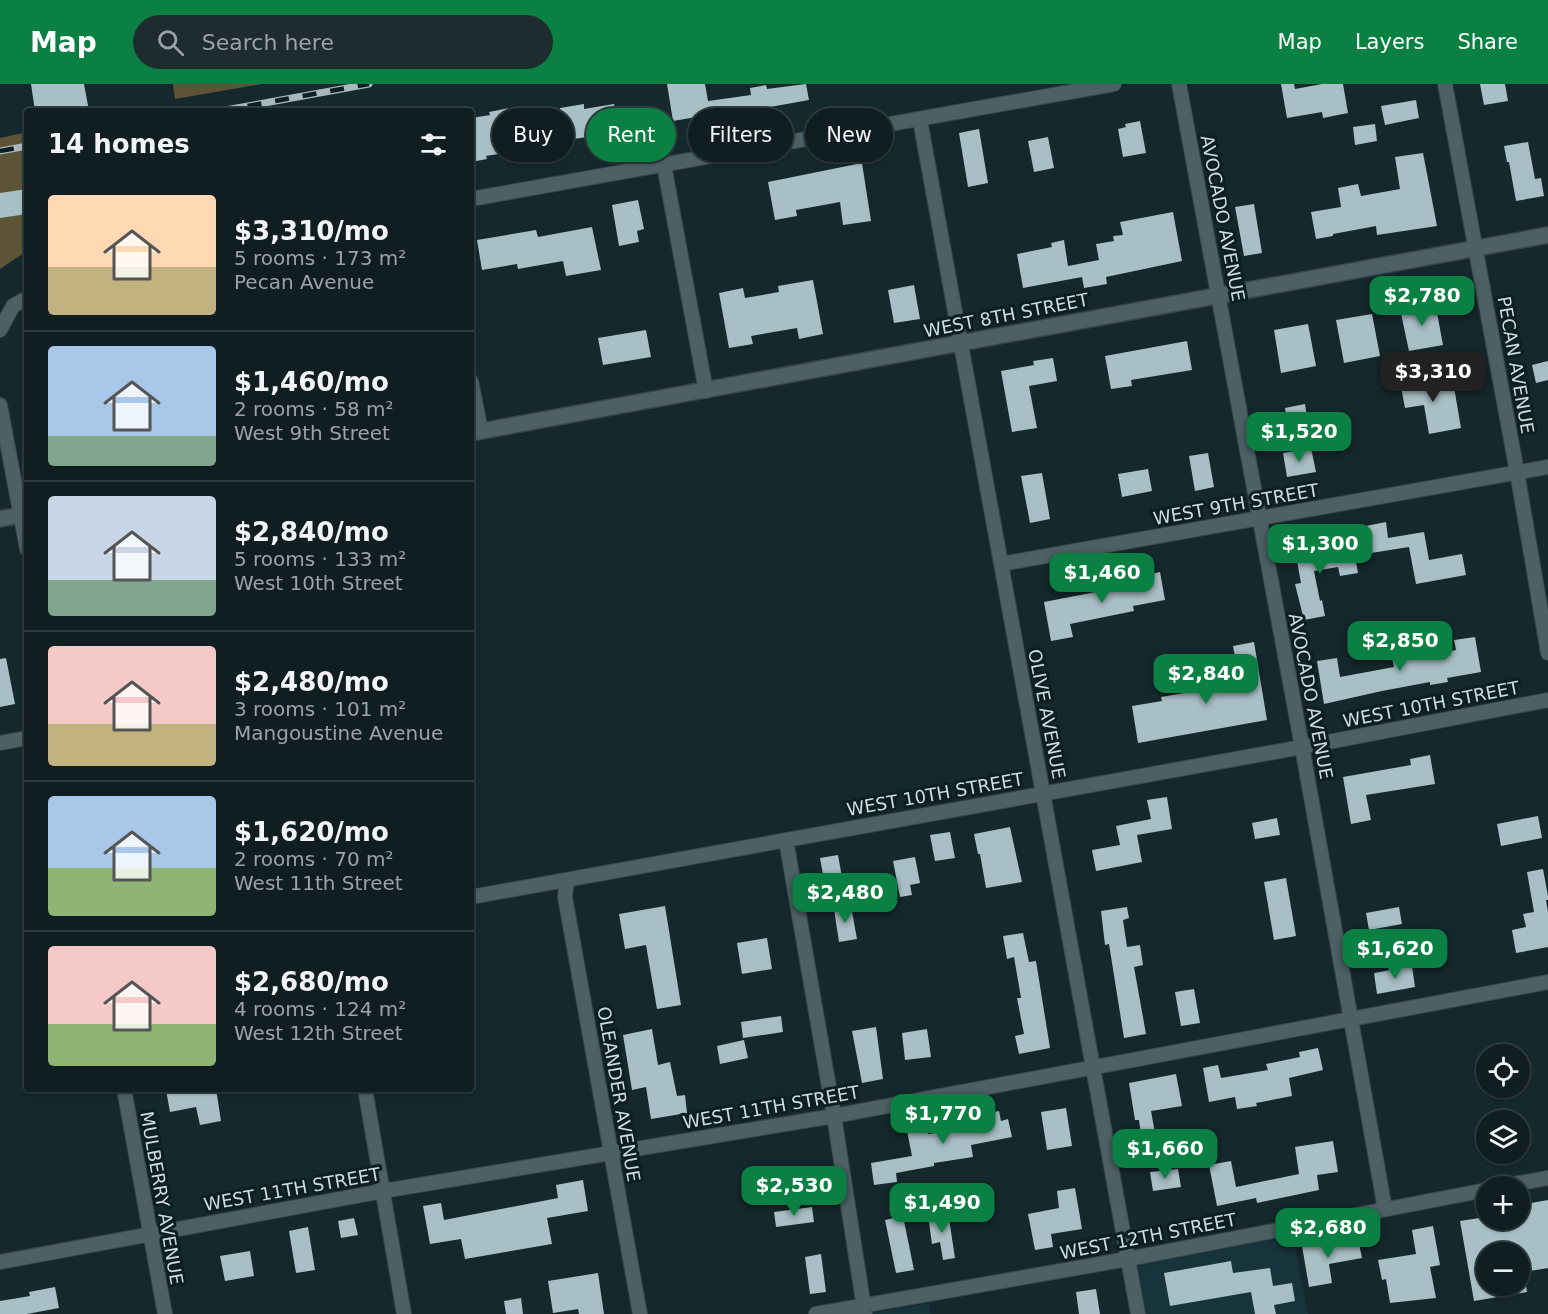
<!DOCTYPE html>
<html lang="en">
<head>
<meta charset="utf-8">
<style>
  :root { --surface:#101e22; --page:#1e2b2f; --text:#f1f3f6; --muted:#9ca2a5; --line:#303c40; --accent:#0b8043 }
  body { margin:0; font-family:"DejaVu Sans",sans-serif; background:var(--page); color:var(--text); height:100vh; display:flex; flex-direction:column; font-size:22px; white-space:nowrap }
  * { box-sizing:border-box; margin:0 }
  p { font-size:20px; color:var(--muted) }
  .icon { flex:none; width:33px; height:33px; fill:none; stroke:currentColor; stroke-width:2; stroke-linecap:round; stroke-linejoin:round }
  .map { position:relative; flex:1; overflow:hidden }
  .sheet { position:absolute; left:24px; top:24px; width:450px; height:984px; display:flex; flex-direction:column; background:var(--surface); border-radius:6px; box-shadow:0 2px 4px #0004,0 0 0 2px var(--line) }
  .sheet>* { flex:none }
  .banner { position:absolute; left:492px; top:24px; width:570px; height:54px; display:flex; gap:12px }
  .tools { position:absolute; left:1476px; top:960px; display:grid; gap:12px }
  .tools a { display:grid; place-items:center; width:54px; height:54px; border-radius:50%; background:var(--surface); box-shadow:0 2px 4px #0004,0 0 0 2px var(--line); font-size:30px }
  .price { position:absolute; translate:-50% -51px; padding:0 14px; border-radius:12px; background:var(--accent); color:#fff; font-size:20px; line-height:39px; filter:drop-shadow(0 2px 3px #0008) }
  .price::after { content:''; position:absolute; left:50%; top:36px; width:18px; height:14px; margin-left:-9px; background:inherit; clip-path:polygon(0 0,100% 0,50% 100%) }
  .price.active { background:#222; color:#fff }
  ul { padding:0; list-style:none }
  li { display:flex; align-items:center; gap:18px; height:150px; padding:0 24px }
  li+li { border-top:2px solid var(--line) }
  li span { display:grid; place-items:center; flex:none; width:168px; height:120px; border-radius:6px; color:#555 }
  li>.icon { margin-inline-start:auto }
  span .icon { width:72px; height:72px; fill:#fffc; stroke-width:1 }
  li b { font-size:26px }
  h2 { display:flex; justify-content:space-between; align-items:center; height:72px; padding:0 24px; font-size:26px }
  .tag { padding:0 21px; border-radius:27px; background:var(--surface); box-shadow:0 2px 4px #0004,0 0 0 2px var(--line); font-size:21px; line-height:54px }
  .tag.active { background:var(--accent); color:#fff }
  header { display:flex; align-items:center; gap:36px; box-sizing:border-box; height:84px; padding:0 30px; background:var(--accent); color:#fff }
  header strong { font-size:28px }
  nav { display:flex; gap:33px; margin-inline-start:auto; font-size:21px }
  .search { width:420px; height:54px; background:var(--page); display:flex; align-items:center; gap:15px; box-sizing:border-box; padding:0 21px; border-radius:33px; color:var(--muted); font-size:22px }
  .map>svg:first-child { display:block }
  .built { fill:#17333b }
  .forest { fill:#5d5436 }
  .building { fill:#a8bfc5 }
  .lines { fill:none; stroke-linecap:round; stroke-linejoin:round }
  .minor-casing { stroke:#374649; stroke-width:16 }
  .tertiary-casing { stroke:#374649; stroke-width:18 }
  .minor { stroke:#4c6066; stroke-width:14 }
  .tertiary { stroke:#4c6066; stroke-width:15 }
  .rail-casing { stroke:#abb8bb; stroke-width:7 }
  .rail { stroke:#0c1f24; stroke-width:4.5; stroke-dasharray:14; stroke-linecap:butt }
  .labels { text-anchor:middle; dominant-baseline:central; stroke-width:6; stroke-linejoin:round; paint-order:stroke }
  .street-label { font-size:18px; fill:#d0dbde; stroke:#0c1f24 }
</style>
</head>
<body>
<header>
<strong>Map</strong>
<div class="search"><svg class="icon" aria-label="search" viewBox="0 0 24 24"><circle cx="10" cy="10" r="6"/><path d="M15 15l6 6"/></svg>Search here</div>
<nav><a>Map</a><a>Layers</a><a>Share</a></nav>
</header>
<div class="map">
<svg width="1548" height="1230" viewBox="0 0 1548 1230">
  <rect width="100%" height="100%" fill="#15282d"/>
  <path class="built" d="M 1293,1152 L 1308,1230 L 1146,1230 L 1137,1182 Z
    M 929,1219 L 931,1230 L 873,1230 L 873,1229 Z"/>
  <path class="forest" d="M 173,0 L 262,0 L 175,15 Z
    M 27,48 L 27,167 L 0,185 L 0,54 Z"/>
  <path class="building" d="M 31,0 L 84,0 L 89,27 L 35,27 Z
    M 667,0 L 705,0 L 708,17 L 751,11 L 750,4 L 766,1 L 767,5 L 806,0 L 809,16 L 770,23 L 771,27 L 754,30 L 754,27 L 720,31 L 720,29 L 673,37 Z
    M 1281,0 L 1294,0 L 1295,5 L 1322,0 L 1343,0 L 1348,29 L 1323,34 L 1322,28 L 1287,34 Z
    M 1480,0 L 1505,0 L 1508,17 L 1484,21 Z
    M 1416,16 L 1419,34 L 1385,41 L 1381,22 Z
    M 584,20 L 584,25 L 614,20 L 619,48 L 516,64 L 517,67 L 486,72 L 487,75 L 471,78 L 471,34 L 490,31 L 489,28 L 509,24 L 512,40 L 561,31 L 560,24 Z
    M 1140,37 L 1146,69 L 1123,73 L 1118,45 L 1126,43 L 1125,40 Z
    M 1375,40 L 1377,57 L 1355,61 L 1353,43 Z
    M 979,45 L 988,99 L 968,103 L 959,49 Z
    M 1048,53 L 1054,84 L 1034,88 L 1028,57 Z
    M 1528,58 L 1535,95 L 1541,94 L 1544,112 L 1516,117 L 1509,78 L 1507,78 L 1504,62 Z
    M 1423,69 L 1437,142 L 1377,151 L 1376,142 L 1333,150 L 1333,152 L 1316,155 L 1311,128 L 1341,123 L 1338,104 L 1358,100 L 1361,112 L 1400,105 L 1395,73 Z
    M 862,79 L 871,137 L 843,141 L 840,118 L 796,126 L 797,132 L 775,136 L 768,98 Z
    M 27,105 L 27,130 L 0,134 L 0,109 Z
    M 638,116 L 644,145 L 637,147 L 639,158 L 619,162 L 612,121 Z
    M 1254,120 L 1262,169 L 1244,172 L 1235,123 Z
    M 1173,128 L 1182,177 L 1106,193 L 1107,200 L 1084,204 L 1082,193 L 1023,204 L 1017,170 L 1052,163 L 1051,159 L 1064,156 L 1068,182 L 1099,176 L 1096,160 L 1114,157 L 1113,152 L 1123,151 L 1120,138 Z
    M 592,143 L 601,186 L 566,192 L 563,177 L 518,185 L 517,180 L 482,186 L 477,156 L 536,146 L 538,153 Z
    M 813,196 L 823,250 L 799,255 L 797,244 L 751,252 L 753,260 L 729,264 L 719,209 L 743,204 L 745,214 L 779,208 L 778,202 Z
    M 914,201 L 920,235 L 894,239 L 888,206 Z
    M 1435,218 L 1443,261 L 1409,267 L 1400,225 Z
    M 1372,230 L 1380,272 L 1344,279 L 1336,236 Z
    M 1308,240 L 1316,282 L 1281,289 L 1274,246 Z
    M 646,246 L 651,273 L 603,281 L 598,254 Z
    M 1187,257 L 1192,286 L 1131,296 L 1132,302 L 1111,305 L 1105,272 Z
    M 1053,274 L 1057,297 L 1029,302 L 1037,344 L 1012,348 L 1001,287 L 1034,281 L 1033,277 Z
    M 1548,277 L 1548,296 L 1536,299 L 1532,281 Z
    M 1433,292 L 1434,301 L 1453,297 L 1461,344 L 1429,350 L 1424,321 L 1405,324 L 1400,298 Z
    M 1305,320 L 1308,340 L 1288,343 L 1285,324 Z
    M 1311,364 L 1316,388 L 1287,393 L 1283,369 Z
    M 1208,369 L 1214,403 L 1195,407 L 1189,372 Z
    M 1148,385 L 1152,407 L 1122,413 L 1118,390 Z
    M 1042,389 L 1050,435 L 1030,439 L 1021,392 Z
    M 1386,438 L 1388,454 L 1424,448 L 1429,476 L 1462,470 L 1466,491 L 1416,500 L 1409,463 L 1371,469 L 1366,442 Z
    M 1353,462 L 1358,489 L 1340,492 L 1338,483 L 1314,487 L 1320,517 L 1322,516 L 1325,532 L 1304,536 L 1295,500 L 1301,499 L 1295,466 L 1313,463 L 1314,469 Z
    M 1160,488 L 1165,516 L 1133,522 L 1134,527 L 1070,540 L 1073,553 L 1051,557 L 1044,518 L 1111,505 L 1110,499 Z
    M 1475,553 L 1481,588 L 1447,594 L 1448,598 L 1430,601 L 1430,598 L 1382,607 L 1324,620 L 1317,577 L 1337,574 L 1340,593 L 1394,583 L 1390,563 L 1408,560 L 1411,574 L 1456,566 L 1454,556 Z
    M 1254,558 L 1267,636 L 1138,659 L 1132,622 L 1162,617 L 1161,613 L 1196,607 L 1196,606 L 1240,600 L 1233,562 Z
    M 6,574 L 15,620 L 0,623 L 0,575 Z
    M 1430,671 L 1435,700 L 1366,711 L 1371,736 L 1351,740 L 1343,693 L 1411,681 L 1410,675 Z
    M 1167,713 L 1172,745 L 1137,751 L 1142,778 L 1096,787 L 1092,766 L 1120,761 L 1116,742 L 1151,735 L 1147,716 Z
    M 1538,732 L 1542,754 L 1501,762 L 1497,740 Z
    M 1277,734 L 1280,751 L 1255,755 L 1252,739 Z
    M 1010,743 L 1022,798 L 986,804 L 980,770 L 978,770 L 974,750 Z
    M 950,748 L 955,774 L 935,777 L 930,751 Z
    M 838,771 L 843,799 L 825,802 L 820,774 Z
    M 915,773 L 920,799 L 910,801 L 912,811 L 900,813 L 893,777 Z
    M 1543,785 L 1548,812 L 1548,816 L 1546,816 L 1548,828 L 1548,863 L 1516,869 L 1512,846 L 1526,843 L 1523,830 L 1534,828 L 1527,788 Z
    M 1286,794 L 1296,852 L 1274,856 L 1264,798 Z
    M 665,822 L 681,921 L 657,925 L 646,861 L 625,865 L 619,830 Z
    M 851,822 L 857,855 L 839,858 L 834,825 Z
    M 1127,823 L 1129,834 L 1123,836 L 1127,863 L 1140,861 L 1143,881 L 1134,883 L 1146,950 L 1124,954 L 1109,860 L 1105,861 L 1101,827 Z
    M 1399,823 L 1402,840 L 1369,846 L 1366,829 Z
    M 1023,849 L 1029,878 L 1036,877 L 1050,964 L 1019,970 L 1015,952 L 1024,950 L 1017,914 L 1021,914 L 1014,873 L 1007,875 L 1003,852 Z
    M 767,854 L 772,885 L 742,890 L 737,859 Z
    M 1412,882 L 1415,903 L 1377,910 L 1374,889 Z
    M 1194,905 L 1200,939 L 1181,942 L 1175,908 Z
    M 781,932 L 783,948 L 743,954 L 741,938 Z
    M 876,943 L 883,995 L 862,999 L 852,947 Z
    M 652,945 L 658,981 L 670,978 L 677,1012 L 685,1011 L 687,1029 L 651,1035 L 646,1003 L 632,1006 L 623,951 Z
    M 927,945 L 931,973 L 905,976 L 902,949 Z
    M 744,956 L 748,974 L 720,980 L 717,962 Z
    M 1318,964 L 1323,986 L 1289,994 L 1292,1012 L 1256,1019 L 1257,1022 L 1237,1025 L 1235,1013 L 1209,1018 L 1203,984 L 1218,981 L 1221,994 L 1268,986 L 1266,980 L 1300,973 L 1299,968 Z
    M 1176,990 L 1182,1022 L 1151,1027 L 1155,1049 L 1141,1051 L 1139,1036 L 1135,1036 L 1129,999 Z
    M 175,1005 L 216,1005 L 221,1037 L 200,1041 L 196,1023 L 170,1028 L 166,1006 Z
    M 1066,1024 L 1072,1062 L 1047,1066 L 1041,1028 Z
    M 999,1027 L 1001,1037 L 1008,1035 L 1012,1053 L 971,1061 L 973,1073 L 934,1079 L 934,1082 L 896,1089 L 897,1098 L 874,1101 L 871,1079 L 912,1072 L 907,1047 L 927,1043 L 928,1050 L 950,1047 L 948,1035 L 967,1032 L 967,1034 Z
    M 1333,1057 L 1338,1088 L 1317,1091 L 1319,1106 L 1257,1119 L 1256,1114 L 1217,1122 L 1209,1081 L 1231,1077 L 1236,1103 L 1299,1090 L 1295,1063 Z
    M 1178,1085 L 1181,1103 L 1153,1107 L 1150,1088 Z
    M 583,1096 L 588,1127 L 547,1134 L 552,1160 L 465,1175 L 461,1155 L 430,1160 L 423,1122 L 441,1119 L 444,1136 L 558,1114 L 556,1101 Z
    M 1075,1104 L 1082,1145 L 1051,1150 L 1053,1163 L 1035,1166 L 1028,1130 L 1059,1124 L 1057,1107 Z
    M 1548,1116 L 1548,1184 L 1524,1188 L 1521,1168 L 1486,1168 L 1486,1202 L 1526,1202 L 1527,1208 L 1474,1217 L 1460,1137 L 1486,1133 L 1486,1136 L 1520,1136 L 1520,1121 Z
    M 812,1123 L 814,1138 L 776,1143 L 774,1128 Z
    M 948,1128 L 955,1174 L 943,1176 L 940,1158 L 932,1160 L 928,1131 Z
    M 903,1132 L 914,1186 L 896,1189 L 885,1136 Z
    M 354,1134 L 358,1151 L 341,1154 L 338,1137 Z
    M 1433,1142 L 1440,1181 L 1430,1183 L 1436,1214 L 1390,1219 L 1386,1195 L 1382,1196 L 1378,1176 L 1416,1170 L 1412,1146 Z
    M 308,1143 L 315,1186 L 296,1189 L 289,1147 Z
    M 1358,1155 L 1362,1174 L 1329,1180 L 1332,1199 L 1309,1203 L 1302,1162 L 1325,1158 L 1326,1161 Z
    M 250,1167 L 254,1192 L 225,1197 L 220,1172 Z
    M 821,1170 L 826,1208 L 810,1210 L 805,1173 Z
    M 1231,1177 L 1233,1189 L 1270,1184 L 1273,1202 L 1292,1199 L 1295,1217 L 1274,1221 L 1276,1230 L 1255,1230 L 1251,1208 L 1170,1222 L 1164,1189 Z
    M 598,1189 L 604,1230 L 579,1230 L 578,1225 L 553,1229 L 548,1197 Z
    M 55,1203 L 59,1224 L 27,1230 L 0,1230 L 0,1217 L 30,1212 L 29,1208 Z
    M 1096,1205 L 1100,1230 L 1079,1230 L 1076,1208 Z
    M 521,1214 L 523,1230 L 506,1230 L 504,1217 Z"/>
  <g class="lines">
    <g class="minor-casing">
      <path id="minor" d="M 1179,0 L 1302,663 L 1385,1125
        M 1445,0 L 1517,388 L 1548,569
        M 920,36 L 1138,1230
        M 664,81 L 706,307
        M 471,115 L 1114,0
        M 0,246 L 13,222 L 27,214
        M 471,297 L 481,347
        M 0,321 L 27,465
        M 1001,480 L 1548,383
        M 0,659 L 27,654
        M 786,756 L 834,1032 L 865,1230
        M 567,796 L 565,813 L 640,1230
        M 471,813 L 1302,663 L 1548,616
        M 124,1005 L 165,1230
        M 365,1005 L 404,1230
        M 1503,1102 L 1548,1094
        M 0,1178 L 383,1107 L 834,1032 L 1548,898
        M 816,1230 L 1128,1175 L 1486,1106"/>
    </g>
    <g class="tertiary-casing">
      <path id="tertiary" d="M 471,349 L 1548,151
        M 0,435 L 27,430"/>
    </g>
    <use href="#minor" class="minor"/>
    <use href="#tertiary" class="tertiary"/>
    <g class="rail-casing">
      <path id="rail" d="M 220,27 L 369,0
        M 0,67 L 27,62"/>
    </g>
    <use href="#rail" class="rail"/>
  </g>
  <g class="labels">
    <g class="street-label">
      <text transform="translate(1223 134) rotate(79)">AVOCADO AVENUE</text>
      <text transform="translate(1006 231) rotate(-11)">WEST 8TH STREET</text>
      <text transform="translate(1516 281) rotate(80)">PECAN AVENUE</text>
      <text transform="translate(1236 420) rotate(-10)">WEST 9TH STREET</text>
      <text transform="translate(1311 612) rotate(79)">AVOCADO AVENUE</text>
      <text transform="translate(1431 620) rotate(-11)">WEST 10TH STREET</text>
      <text transform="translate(1047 630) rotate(79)">OLIVE AVENUE</text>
      <text transform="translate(935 710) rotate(-10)">WEST 10TH STREET</text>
      <text transform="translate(619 1010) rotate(80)">OLEANDER AVENUE</text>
      <text transform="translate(771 1023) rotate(-10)">WEST 11TH STREET</text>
      <text transform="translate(292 1105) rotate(-10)">WEST 11TH STREET</text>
      <text transform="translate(162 1114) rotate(80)">MULBERRY AVENUE</text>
      <text transform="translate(1148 1152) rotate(-11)">WEST 12TH STREET</text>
    </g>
  </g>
</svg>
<div class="tools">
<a><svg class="icon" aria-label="locate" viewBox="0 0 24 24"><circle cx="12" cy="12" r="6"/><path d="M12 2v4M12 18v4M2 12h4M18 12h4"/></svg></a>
<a><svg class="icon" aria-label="layers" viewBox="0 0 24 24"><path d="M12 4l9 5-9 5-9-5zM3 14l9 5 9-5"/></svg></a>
<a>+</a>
<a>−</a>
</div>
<b class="price" style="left:1422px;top:243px">$2,780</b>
<b class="price active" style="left:1433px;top:319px">$3,310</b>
<b class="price" style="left:1299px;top:379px">$1,520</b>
<b class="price" style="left:1320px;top:491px">$1,300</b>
<b class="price" style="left:1102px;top:520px">$1,460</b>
<b class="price" style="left:1400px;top:588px">$2,850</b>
<b class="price" style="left:1206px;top:621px">$2,840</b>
<b class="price" style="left:845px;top:840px">$2,480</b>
<b class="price" style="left:1395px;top:896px">$1,620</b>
<b class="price" style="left:943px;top:1061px">$1,770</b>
<b class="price" style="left:1165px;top:1096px">$1,660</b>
<b class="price" style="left:794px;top:1133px">$2,530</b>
<b class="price" style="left:942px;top:1150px">$1,490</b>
<b class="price" style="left:1328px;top:1175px">$2,680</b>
<div class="banner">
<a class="tag">Buy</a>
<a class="tag active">Rent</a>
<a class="tag">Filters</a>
<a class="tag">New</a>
</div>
<section class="sheet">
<h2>14 homes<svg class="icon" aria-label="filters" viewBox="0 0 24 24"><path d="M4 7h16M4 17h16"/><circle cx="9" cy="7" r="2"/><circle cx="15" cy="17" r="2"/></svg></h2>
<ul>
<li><span style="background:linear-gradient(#ffd9b3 60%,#c2b280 0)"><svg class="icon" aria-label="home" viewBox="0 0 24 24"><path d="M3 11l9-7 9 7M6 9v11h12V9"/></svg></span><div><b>$3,310/mo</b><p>5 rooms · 173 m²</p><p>Pecan Avenue</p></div></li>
<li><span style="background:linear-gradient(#a9c7e8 75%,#7fa58c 0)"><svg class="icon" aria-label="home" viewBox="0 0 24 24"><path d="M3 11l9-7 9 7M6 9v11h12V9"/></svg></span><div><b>$1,460/mo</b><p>2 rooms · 58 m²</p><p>West 9th Street</p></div></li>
<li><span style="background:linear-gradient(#c9d6e8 70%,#7fa58c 0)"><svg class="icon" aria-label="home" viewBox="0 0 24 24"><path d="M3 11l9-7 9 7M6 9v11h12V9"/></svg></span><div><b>$2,840/mo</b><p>5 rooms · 133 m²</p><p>West 10th Street</p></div></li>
<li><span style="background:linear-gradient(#f6c9c9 65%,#c2b280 0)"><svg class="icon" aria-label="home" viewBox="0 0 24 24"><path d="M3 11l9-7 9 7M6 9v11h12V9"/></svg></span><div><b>$2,480/mo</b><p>3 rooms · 101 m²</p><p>Mangoustine Avenue</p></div></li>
<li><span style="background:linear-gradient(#a9c7e8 60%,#8fb573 0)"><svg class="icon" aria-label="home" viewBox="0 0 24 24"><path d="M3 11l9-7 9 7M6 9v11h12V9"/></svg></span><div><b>$1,620/mo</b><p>2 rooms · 70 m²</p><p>West 11th Street</p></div></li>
<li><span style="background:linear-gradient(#f6c9c9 65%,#8fb573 0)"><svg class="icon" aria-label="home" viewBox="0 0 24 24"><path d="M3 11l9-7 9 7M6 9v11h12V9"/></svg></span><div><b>$2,680/mo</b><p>4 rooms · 124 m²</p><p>West 12th Street</p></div></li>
</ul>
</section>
</div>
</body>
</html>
